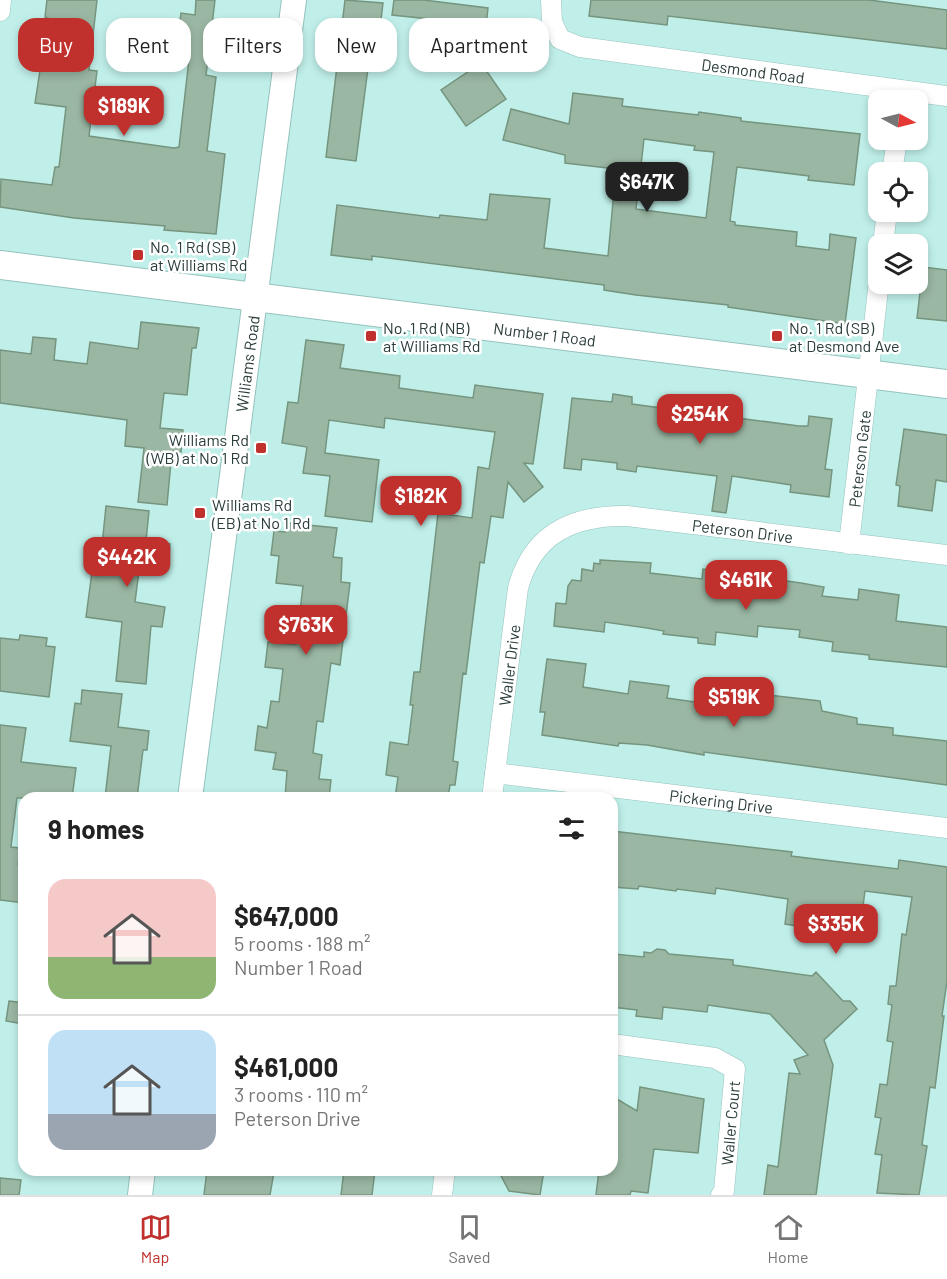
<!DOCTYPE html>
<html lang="en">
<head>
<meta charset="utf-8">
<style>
  :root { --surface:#fff; --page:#f2f2f2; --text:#222; --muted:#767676; --line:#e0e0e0; --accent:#c0312e }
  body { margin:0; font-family:Barlow,sans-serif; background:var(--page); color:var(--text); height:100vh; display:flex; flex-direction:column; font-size:22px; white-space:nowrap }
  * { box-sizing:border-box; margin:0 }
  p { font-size:20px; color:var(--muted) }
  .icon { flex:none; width:33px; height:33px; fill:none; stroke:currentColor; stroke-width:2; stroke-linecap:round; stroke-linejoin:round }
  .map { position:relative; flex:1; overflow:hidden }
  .panel { position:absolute; left:18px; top:792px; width:600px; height:384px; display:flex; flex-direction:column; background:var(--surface); border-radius:18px; box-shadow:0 3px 9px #0003 }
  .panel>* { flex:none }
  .top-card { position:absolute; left:18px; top:18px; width:600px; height:54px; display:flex; gap:12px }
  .needle { width:39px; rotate:97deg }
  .tools { position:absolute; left:868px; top:90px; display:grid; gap:12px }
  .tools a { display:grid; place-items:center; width:60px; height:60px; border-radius:12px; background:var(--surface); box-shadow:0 3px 9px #0003; font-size:30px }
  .price { position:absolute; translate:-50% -51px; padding:0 14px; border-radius:12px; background:var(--accent); color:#fff; font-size:20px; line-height:39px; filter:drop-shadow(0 2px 3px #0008) }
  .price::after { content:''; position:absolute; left:50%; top:36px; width:18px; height:14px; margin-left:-9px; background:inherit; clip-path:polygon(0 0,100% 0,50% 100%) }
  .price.active { background:#222; color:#fff }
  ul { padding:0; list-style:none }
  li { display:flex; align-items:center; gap:18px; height:150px; padding:0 30px }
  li+li { border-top:2px solid var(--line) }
  li span { display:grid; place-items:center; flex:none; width:168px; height:120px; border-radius:18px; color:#555 }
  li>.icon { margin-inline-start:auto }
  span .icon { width:72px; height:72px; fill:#fffc; stroke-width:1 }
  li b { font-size:26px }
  h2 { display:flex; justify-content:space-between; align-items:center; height:72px; padding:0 30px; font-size:26px }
  .tag { padding:0 21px; border-radius:18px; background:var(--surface); box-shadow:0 3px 9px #0003; font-size:21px; line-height:54px }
  .tag.active { background:var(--accent); color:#fff }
  .tabs { display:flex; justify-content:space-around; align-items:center; height:84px; border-top:2px solid var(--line); background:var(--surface); font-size:16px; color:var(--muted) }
  .tabs a { display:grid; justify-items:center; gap:3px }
  .tabs .active { color:var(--accent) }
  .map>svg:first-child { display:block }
  .building { fill:#9ab7a3; stroke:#75957f; stroke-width:1.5; fill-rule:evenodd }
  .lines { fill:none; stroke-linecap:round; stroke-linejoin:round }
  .minor-casing { stroke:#95c2bd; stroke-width:21 }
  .tertiary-casing { stroke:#95c2bd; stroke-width:26 }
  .secondary-casing { stroke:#95c2bd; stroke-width:30 }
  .minor { stroke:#fff; stroke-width:20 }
  .tertiary { stroke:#fff; stroke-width:24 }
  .secondary { stroke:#fff; stroke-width:28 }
  .poi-dot { fill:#c0312e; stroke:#fff; stroke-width:2 }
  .labels { text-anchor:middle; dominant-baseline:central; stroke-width:5; stroke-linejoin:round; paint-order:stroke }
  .street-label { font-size:16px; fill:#2a3d3b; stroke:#fff }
  .poi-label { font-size:16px; fill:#2a3d3b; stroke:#fff; text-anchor:start }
</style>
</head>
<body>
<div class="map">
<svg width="947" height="1195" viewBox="0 0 947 1195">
  <rect width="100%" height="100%" fill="#c0efe9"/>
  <path class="building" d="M 47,0 L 97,0 L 89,70 L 97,71 L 89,136 L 174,148 L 179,147 L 189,59 L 175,57 L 181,13 L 195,15 L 196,0 L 215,0 L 206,75 L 216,77 L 207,151 L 225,154 L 216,234 L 164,230 L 165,226 L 74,218 L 0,207 L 1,179 L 52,185 L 55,167 L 59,167 L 66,107 L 35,103 L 48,18 L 45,17 Z
    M 345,0 L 383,3 L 378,45 L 371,45 L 356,161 L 326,157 Z
    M 394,0 L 424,0 L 488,8 L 483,54 L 445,50 L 449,21 L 392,15 Z
    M 591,0 L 869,0 L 947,10 L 947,49 L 668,16 L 667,25 L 589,16 Z
    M 481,63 L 506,99 L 466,126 L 441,90 Z
    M 573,93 L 623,99 L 622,106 L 698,115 L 699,112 L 741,118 L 741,121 L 860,134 L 854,185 L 808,180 L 809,176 L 737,167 L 730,221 L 735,222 L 735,225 L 797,232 L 796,246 L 829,250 L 830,234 L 856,238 L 845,324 L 728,307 L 728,305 L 636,295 L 604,290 L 604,285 L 372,256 L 372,260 L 331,255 L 337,205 L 439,218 L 440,215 L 487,220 L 490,194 L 550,199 L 544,248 L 608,256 L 616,169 L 565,163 L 565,155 L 503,140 L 511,109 L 569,124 ZM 644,139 L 695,146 L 694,150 L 714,152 L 706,218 L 636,209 Z
    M 923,267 L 947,270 L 947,321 L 917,318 Z
    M 141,322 L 199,328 L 196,348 L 192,348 L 187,395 L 164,393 L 160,428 L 183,430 L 181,452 L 172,451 L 167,505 L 138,502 L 144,448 L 125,446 L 127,420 L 0,403 L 0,350 L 31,354 L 33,337 L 56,339 L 54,360 L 87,364 L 90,342 L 138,349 Z
    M 306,340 L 344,345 L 340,368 L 400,376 L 399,388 L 473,398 L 475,385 L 543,394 L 533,464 L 524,463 L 543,487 L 524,502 L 508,482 L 503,518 L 491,516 L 484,563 L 480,562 L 466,674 L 463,673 L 453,761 L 458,762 L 455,785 L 450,785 L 448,798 L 395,798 L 398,777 L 386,775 L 390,742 L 408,745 L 413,705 L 410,705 L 414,672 L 420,672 L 438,513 L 472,518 L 478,467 L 489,469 L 495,432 L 385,418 L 384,428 L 329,420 L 325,453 L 379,460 L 372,522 L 325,516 L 330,476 L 303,473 L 307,447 L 282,443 L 288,402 L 298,403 Z
    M 613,394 L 632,397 L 632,404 L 799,426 L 808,426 L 809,416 L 832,419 L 825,469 L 832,470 L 829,497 L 790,492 L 791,485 L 732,476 L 726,513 L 712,511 L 717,476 L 637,466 L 636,472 L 617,469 L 617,463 L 582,459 L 581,470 L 564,468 L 572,398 L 612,402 Z
    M 904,429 L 947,435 L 947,482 L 936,480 L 932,511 L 898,506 L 900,486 L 896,485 Z
    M 106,506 L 149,511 L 146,541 L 170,544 L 168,566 L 140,563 L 135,602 L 165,607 L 162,627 L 151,626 L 146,684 L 116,681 L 122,622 L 86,617 L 93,564 L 100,565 Z
    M 288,523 L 337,528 L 333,557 L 342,558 L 341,582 L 350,583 L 340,665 L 331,663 L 323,722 L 317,721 L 313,753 L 322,755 L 319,779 L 331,780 L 329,798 L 285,798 L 287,771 L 273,769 L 276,753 L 255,750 L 258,726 L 267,728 L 271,701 L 279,702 L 283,669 L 265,667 L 268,642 L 296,645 L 303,586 L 276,583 L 279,556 L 271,555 L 274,531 L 286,532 Z
    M 600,560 L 651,563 L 650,573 L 702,579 L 703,569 L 801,583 L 824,587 L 822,596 L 858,600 L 859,589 L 899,595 L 896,621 L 947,627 L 947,667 L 869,659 L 869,655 L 832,651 L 833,642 L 799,637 L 800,630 L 758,626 L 757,637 L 716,632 L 715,645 L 698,643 L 698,638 L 663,634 L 664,631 L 647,628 L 605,622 L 604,632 L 554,626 L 556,603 L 566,604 L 568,586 L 572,580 L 581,581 L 582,569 L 593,571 L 594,563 L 600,564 Z
    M 20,635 L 47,638 L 46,646 L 55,647 L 49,697 L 0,691 L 0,638 L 19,640 Z
    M 547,659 L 586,664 L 583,687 L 628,694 L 630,681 L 669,686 L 667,698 L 750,710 L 752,693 L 820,701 L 822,711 L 857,718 L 857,724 L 893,728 L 893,735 L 947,741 L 947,785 L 704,752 L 704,755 L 647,745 L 619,743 L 618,746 L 542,735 L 545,712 L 540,712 Z
    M 82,690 L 122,694 L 118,727 L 149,731 L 147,750 L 143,750 L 137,798 L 105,798 L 111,746 L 70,741 L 75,703 L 81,704 Z
    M 0,725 L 26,728 L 21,762 L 76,768 L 72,798 L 17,798 L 11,847 L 20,848 L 18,865 L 24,866 L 24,903 L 0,900 Z
    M 612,831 L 792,852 L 791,856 L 898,869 L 899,860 L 947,867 L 947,981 L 942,1016 L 944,1016 L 935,1088 L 930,1087 L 922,1145 L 927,1146 L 919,1195 L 877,1193 L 882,1155 L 875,1154 L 881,1118 L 875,1117 L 880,1084 L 887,1085 L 893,1042 L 887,1041 L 892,1005 L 888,1004 L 890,986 L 896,986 L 902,934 L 906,935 L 912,897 L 865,891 L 859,936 L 785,924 L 788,899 L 716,888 L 715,894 L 677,889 L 676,891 L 639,886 L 638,889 L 612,887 Z
    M 657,949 L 665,950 L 669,954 L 733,960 L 733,965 L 812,976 L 816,972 L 843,1001 L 850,1001 L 857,1009 L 824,1040 L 833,1065 L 816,1195 L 764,1195 L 768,1165 L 778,1167 L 789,1073 L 800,1074 L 794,1060 L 808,1055 L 770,1014 L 708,1005 L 707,1012 L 663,1007 L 662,1019 L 636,1016 L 637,1010 L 612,1007 L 614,954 L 644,957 L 644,952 L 651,953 Z
    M 9,1001 L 24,1003 L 24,1024 L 6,1021 Z
    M 640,1087 L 704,1099 L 698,1153 L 654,1149 L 648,1193 L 631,1191 L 630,1195 L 596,1195 L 599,1170 L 612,1170 L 612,1096 L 637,1111 Z
    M 207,1170 L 274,1172 L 270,1195 L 204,1195 Z
    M 344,1170 L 375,1170 L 372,1195 L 341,1195 Z
    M 498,1170 L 544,1170 L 540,1195 L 509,1191 Z
    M 0,1178 L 21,1180 L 19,1195 L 0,1195 Z"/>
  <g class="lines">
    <g class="minor-casing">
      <g id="minor">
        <path id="s1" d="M 551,0 L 552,22 L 560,39 L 580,47 L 947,96"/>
        <path d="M 0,11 L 1,0"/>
        <path d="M 892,172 L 897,140"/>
        <path d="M 883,244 L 887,212"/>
        <path id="s2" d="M 849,544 L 879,281"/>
        <path id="s3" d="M 495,773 L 947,828"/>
        <path id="s4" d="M 492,798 L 518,588 C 533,533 574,515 627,516 L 947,555"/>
        <path d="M 612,1044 L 715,1058 L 735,1069 L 724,1191 L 721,1195"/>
        <path d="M 442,1195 L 445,1170"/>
      </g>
    </g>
    <g class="tertiary-casing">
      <g id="tertiary">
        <path id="s5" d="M 190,798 L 294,0"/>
        <path d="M 140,1195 L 143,1170"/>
      </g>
    </g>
    <g class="secondary-casing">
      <g id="secondary">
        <path id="s6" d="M 0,265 L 947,384"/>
      </g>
    </g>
    <use href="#minor" class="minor"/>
    <use href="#tertiary" class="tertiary"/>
    <use href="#secondary" class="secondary"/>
  </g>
  <g class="poi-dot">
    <rect x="132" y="249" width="12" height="12" rx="3"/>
    <rect x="365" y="330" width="12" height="12" rx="3"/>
    <rect x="771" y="330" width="12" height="12" rx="3"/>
    <rect x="255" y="442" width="12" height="12" rx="3"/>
    <rect x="194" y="507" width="12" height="12" rx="3"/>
  </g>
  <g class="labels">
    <g class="street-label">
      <text stroke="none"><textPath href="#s1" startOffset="237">Desmond Road</textPath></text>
      <text stroke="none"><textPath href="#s6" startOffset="549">Number 1 Road</textPath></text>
      <text stroke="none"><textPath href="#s5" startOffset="438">Williams Road</textPath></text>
      <text stroke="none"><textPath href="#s2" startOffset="86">Peterson Gate</textPath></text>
      <text stroke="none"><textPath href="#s4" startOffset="471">Peterson Drive</textPath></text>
      <text stroke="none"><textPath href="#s4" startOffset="134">Waller Drive</textPath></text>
      <text stroke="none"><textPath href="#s3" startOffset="228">Pickering Drive</textPath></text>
      <text transform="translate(730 1123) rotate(-85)">Waller Court</text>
    </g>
    <g class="poi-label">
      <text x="150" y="246">No. 1 Rd (SB)<tspan x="150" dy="18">at Williams Rd</tspan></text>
      <text x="383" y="327">No. 1 Rd (NB)<tspan x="383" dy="18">at Williams Rd</tspan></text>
      <text x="789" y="327">No. 1 Rd (SB)<tspan x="789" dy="18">at Desmond Ave</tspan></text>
      <text x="249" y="439" text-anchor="end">Williams Rd<tspan x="249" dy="18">(WB) at No 1 Rd</tspan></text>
      <text x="212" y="504">Williams Rd<tspan x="212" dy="18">(EB) at No 1 Rd</tspan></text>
    </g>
  </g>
</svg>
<div class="tools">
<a><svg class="needle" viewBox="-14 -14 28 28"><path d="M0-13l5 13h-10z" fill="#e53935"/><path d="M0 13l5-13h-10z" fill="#767676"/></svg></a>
<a><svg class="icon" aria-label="locate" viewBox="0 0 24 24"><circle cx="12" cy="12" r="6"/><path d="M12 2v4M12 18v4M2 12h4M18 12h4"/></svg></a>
<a><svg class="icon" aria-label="layers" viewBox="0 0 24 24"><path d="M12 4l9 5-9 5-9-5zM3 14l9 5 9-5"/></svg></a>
</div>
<b class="price" style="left:124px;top:137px">$189K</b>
<b class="price active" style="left:647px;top:213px">$647K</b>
<b class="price" style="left:700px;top:445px">$254K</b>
<b class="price" style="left:421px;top:527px">$182K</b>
<b class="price" style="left:127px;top:588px">$442K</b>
<b class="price" style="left:746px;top:611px">$461K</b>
<b class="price" style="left:306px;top:656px">$763K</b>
<b class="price" style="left:734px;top:728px">$519K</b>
<b class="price" style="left:836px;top:955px">$335K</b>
<div class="top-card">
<a class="tag active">Buy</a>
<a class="tag">Rent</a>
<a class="tag">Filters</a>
<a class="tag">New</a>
<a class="tag">Apartment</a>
</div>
<section class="panel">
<h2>9 homes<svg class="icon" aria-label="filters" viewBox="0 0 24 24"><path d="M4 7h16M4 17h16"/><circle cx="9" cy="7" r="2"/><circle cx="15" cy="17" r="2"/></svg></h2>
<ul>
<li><span style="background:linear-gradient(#f6c9c9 65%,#8fb573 0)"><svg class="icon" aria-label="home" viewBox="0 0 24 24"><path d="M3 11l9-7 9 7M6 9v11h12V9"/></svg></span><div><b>$647,000</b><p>5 rooms · 188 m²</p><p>Number 1 Road</p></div></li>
<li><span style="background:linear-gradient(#bfe0f5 70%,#9aa5b1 0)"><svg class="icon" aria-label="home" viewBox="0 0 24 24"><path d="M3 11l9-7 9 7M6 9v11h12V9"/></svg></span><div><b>$461,000</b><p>3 rooms · 110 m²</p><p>Peterson Drive</p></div></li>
</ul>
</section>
</div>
<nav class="tabs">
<a class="active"><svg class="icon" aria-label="map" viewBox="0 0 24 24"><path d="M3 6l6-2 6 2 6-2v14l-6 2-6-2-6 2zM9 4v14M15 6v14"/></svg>Map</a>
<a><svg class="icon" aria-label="saved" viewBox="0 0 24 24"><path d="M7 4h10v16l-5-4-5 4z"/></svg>Saved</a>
<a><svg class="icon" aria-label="home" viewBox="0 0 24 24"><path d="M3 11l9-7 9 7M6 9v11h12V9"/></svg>Home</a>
</nav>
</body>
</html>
